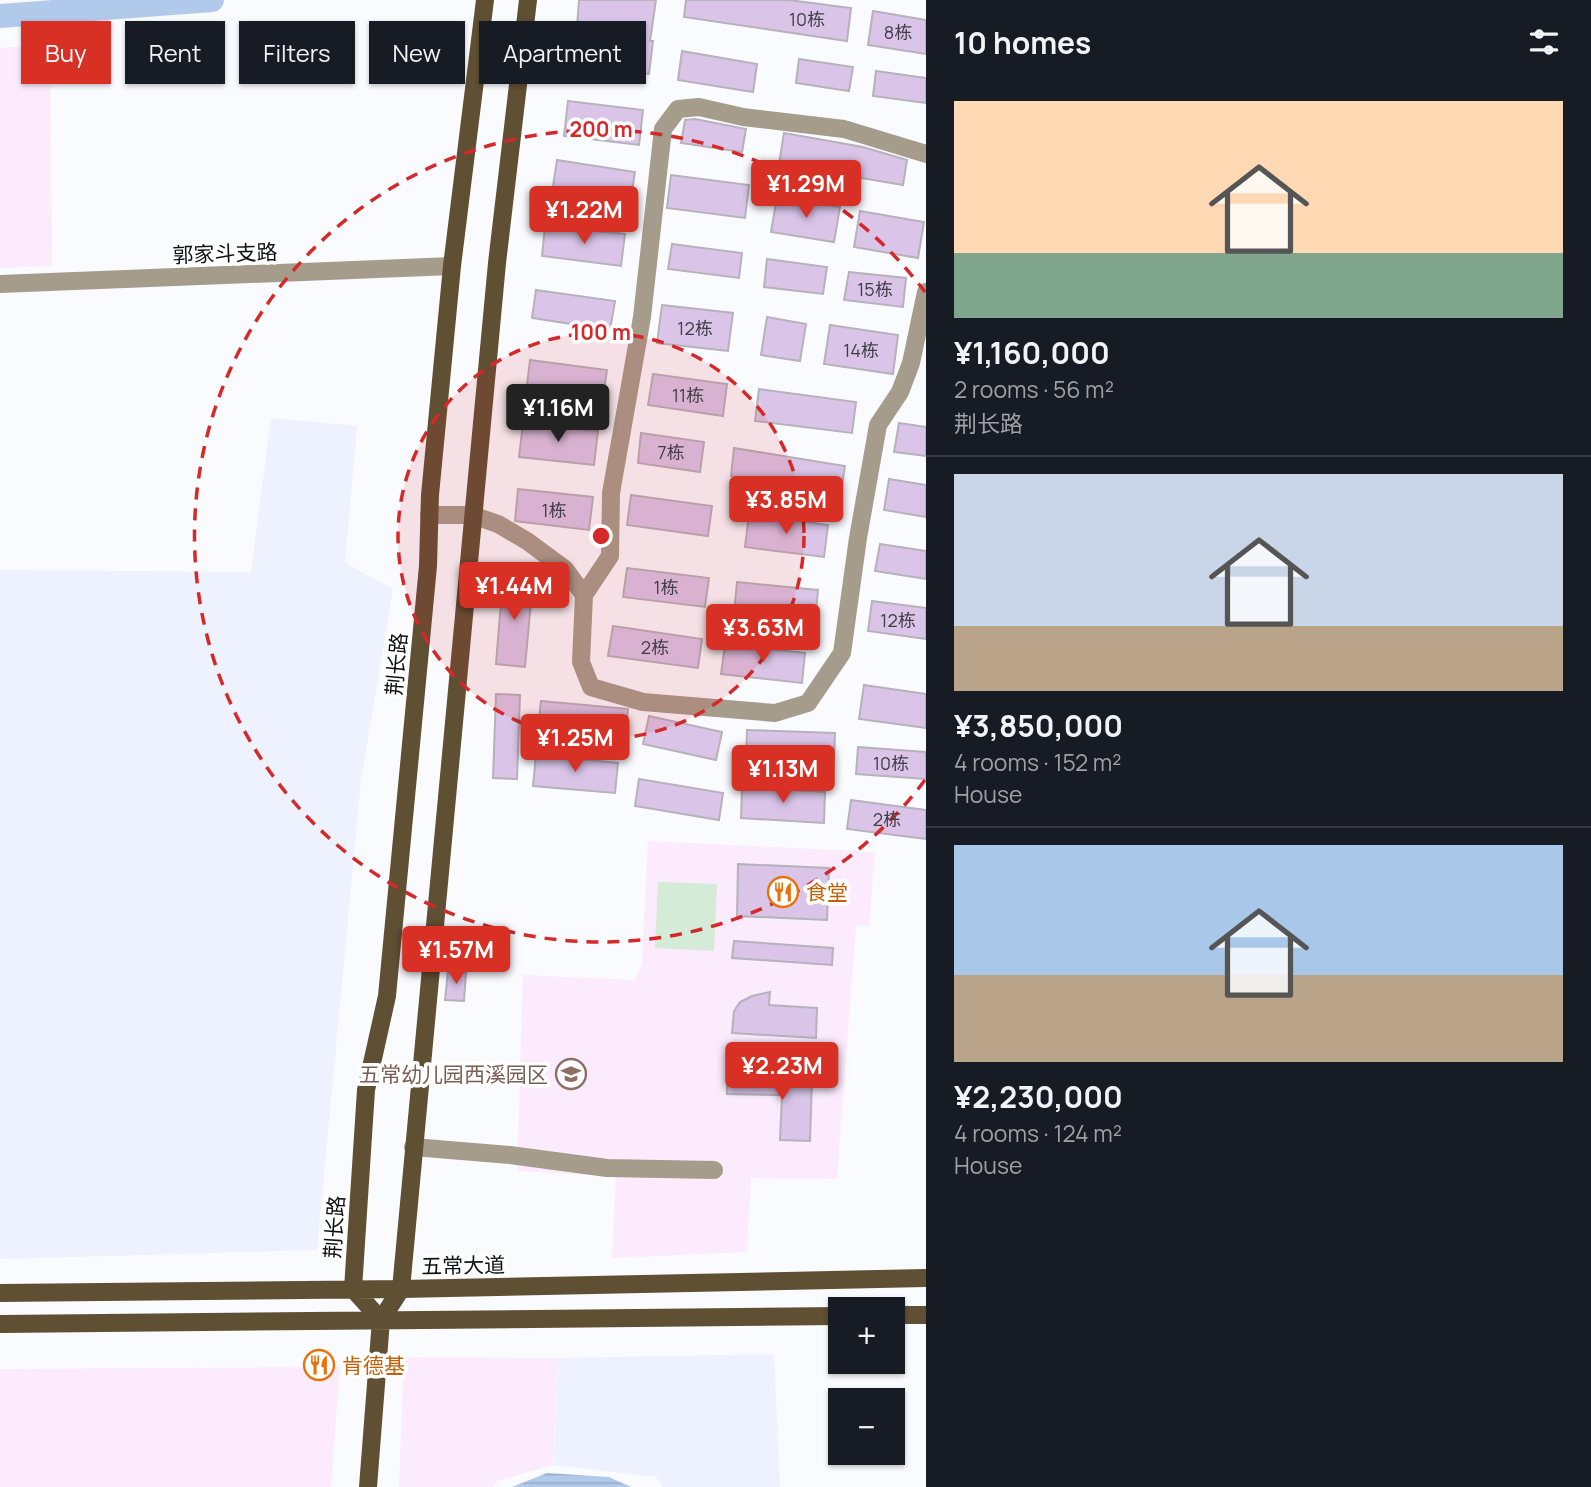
<!DOCTYPE html>
<html lang="en">
<head>
<meta charset="utf-8">
<style>
  :root { --surface:#171b24; --page:#242831; --text:#f1f3f6; --muted:#9ea1a6; --line:#363941; --accent:#d93025 }
  body { margin:0; font-family:Manrope,"Noto Sans SC",sans-serif; background:var(--page); color:var(--text); height:100vh; display:flex; flex-direction:column; font-size:26px; white-space:nowrap }
  * { box-sizing:border-box; margin:0 }
  p { font-size:23px; color:var(--muted) }
  .icon { flex:none; width:38px; height:38px; fill:none; stroke:currentColor; stroke-width:2; stroke-linecap:round; stroke-linejoin:round }
  .map { position:relative; flex:1; overflow:hidden }
  .sheet { display:flex; flex-direction:column; background:var(--surface); width:665px }
  .sheet>* { flex:none }
  .hud { position:absolute; left:21px; top:21px; width:665px; height:63px; display:flex; gap:14px }
  .controls { position:absolute; left:828px; top:1297px; display:grid; gap:14px }
  .controls a { display:grid; place-items:center; width:77px; height:77px; border-radius:0px; background:var(--surface); box-shadow:0 2px 5px #0004; font-size:35px }
  .price { position:absolute; translate:-50% -60px; padding:0 16px; border-radius:7px; background:var(--accent); color:#fff; font-size:23px; line-height:46px; filter:drop-shadow(0 2px 4px #0008) }
  .price::after { content:''; position:absolute; left:50%; top:42px; width:21px; height:16px; margin-left:-10px; background:inherit; clip-path:polygon(0 0,100% 0,50% 100%) }
  .price.active { background:#222; color:#fff }
  ul { padding:0; list-style:none }
  li { display:grid; align-content:center; gap:14px; height:371px; padding:0 28px }
  li+li { border-top:2px solid var(--line) }
  li span { display:grid; place-items:center; height:217px; border-radius:0px; color:#555 }
  li>.icon { margin-inline-start:auto }
  span .icon { width:126px; height:126px; fill:#fffc; stroke-width:1 }
  li b { font-size:30px }
  h2 { display:flex; justify-content:space-between; align-items:center; height:84px; padding:0 28px; font-size:30px }
  .pill { padding:0 24px; border-radius:0px; background:var(--surface); box-shadow:0 2px 5px #0004; font-size:24px; line-height:63px }
  .pill.active { background:var(--accent); color:#fff }
  main { display:flex; flex:1; min-height:0 }
  .map>svg:first-child { display:block }
  .commercial { fill:#fcebfd }
  .built { fill:#eef1fe }
  .pitch { fill:#d4ebd7 }
  .water { fill:url(#water-rules) }
  .lines { fill:none; stroke-linecap:round; stroke-linejoin:round }
  .stream { stroke:#b1c9eb; stroke-width:4.5 }
  .river { stroke:#b1c9eb; stroke-width:24 }
  .building { fill:#dac5e9; stroke:#b6b1ba; stroke-width:2 }
  .minor { stroke:#a59c8c; stroke-width:18 }
  .major { stroke:#5f4f33; stroke-width:18 }
  .ring { fill:none; stroke:#d62828; stroke-width:3.5; stroke-dasharray:12 9 }
  .labels { text-anchor:middle; dominant-baseline:central; stroke-width:7; stroke-linejoin:round; paint-order:stroke }
  .number-label { font-size:18px; fill:#423d48 }
  .street-label { font-size:21px; fill:#0f1013; stroke:#fff }
  .food-label { font-size:21px; fill:#c56008; stroke:#fff; text-anchor:start }
  .education-label { font-size:21px; fill:#785e54; stroke:#fff; text-anchor:end }
  .centre { fill:#d62828; stroke:#fff; stroke-width:3.5 }
  .ring-label { font-size:21px; text-anchor:middle; font-weight:bold; fill:#d62828; stroke:#fff; stroke-width:7; stroke-linejoin:round; paint-order:stroke }
</style>
</head>
<body>
<main>
<div class="map">
<svg width="926" height="1487" viewBox="0 0 926 1487">
  <defs>
    <pattern id="water-rules" width="6" height="5" patternUnits="userSpaceOnUse" patternTransform="scale(1.75)"><rect width="6" height="5" fill="#b1c9eb"/><path d="M0 2.5h6" fill="none" stroke="#97acc9"/></pattern>
  </defs>
  <rect width="100%" height="100%" fill="#fafbff"/>
  <path class="commercial" d="M 50,44 L 52,266 L 0,268 L 0,48 Z
    M 648,841 L 875,852 L 869,926 L 856,925 L 837,1179 L 751,1178 L 747,1252 L 612,1258 L 616,1176 L 517,1171 L 523,975 L 635,980 L 642,964 Z
    M 404,1357 L 558,1358 L 553,1465 L 497,1481 L 493,1487 L 399,1487 Z
    M 340,1367 L 331,1487 L 0,1487 L 0,1369 Z"/>
  <path class="built" d="M 271,418 L 357,426 L 345,563 L 393,589 L 361,779 L 317,1250 L 0,1259 L 0,570 L 251,572 Z
    M 774,1354 L 780,1487 L 663,1487 L 656,1477 L 554,1465 L 558,1358 Z"/>
  <path class="pitch" d="M 658,882 L 717,884 L 714,951 L 655,948 Z"/>
  <path class="water" d="M 547,1473 L 609,1477 L 631,1487 L 512,1487 Z"/>
  <g class="lines">
    <path class="stream" d="M 89,0 L 90,9"/>
    <path class="river" d="M 0,16 L 212,0"/>
  </g>
  <path class="building" d="M 579,0 L 656,0 L 650,41 L 653,41 L 649,74 L 574,66 Z
    M 686,0 L 789,0 L 851,8 L 847,41 L 684,17 Z
    M 873,11 L 926,20 L 926,54 L 868,45 Z
    M 682,51 L 757,64 L 753,92 L 678,80 Z
    M 799,59 L 853,67 L 849,91 L 796,83 Z
    M 876,71 L 926,78 L 926,103 L 873,96 Z
    M 568,101 L 643,110 L 639,145 L 564,136 Z
    M 695,119 L 746,129 L 742,152 L 681,143 L 685,120 Z
    M 784,133 L 863,147 L 907,160 L 903,185 L 779,164 Z
    M 557,160 L 635,172 L 630,204 L 552,193 Z
    M 671,175 L 749,185 L 745,218 L 667,208 Z
    M 777,197 L 840,207 L 834,242 L 771,232 Z
    M 860,211 L 924,222 L 918,258 L 854,247 Z
    M 545,226 L 625,234 L 621,266 L 542,256 Z
    M 672,244 L 742,253 L 739,278 L 668,269 Z
    M 767,259 L 827,267 L 823,294 L 764,287 Z
    M 849,272 L 906,278 L 903,307 L 844,300 Z
    M 536,290 L 615,301 L 610,330 L 532,318 Z
    M 662,305 L 733,313 L 728,351 L 657,343 Z
    M 767,317 L 806,324 L 800,361 L 761,355 Z
    M 830,325 L 898,335 L 893,374 L 824,364 Z
    M 530,360 L 607,370 L 602,403 L 526,393 Z
    M 653,374 L 727,384 L 723,416 L 648,405 Z
    M 759,389 L 856,402 L 852,433 L 755,421 Z
    M 523,423 L 598,431 L 594,465 L 519,457 Z
    M 899,423 L 926,427 L 926,456 L 894,452 Z
    M 641,433 L 704,442 L 700,472 L 638,463 Z
    M 734,448 L 845,466 L 841,492 L 731,476 Z
    M 889,479 L 926,485 L 926,517 L 884,510 Z
    M 518,489 L 593,497 L 589,530 L 515,521 Z
    M 631,495 L 712,506 L 708,536 L 627,525 Z
    M 749,514 L 828,525 L 824,557 L 745,547 Z
    M 880,544 L 926,551 L 926,579 L 875,571 Z
    M 627,568 L 709,578 L 705,607 L 623,597 Z
    M 503,577 L 533,580 L 525,667 L 496,664 Z
    M 737,582 L 818,590 L 815,622 L 734,614 Z
    M 872,601 L 926,608 L 926,639 L 868,631 Z
    M 613,626 L 702,639 L 698,668 L 608,656 Z
    M 725,644 L 805,653 L 802,683 L 721,674 Z
    M 864,685 L 926,694 L 926,728 L 859,719 Z
    M 496,694 L 520,695 L 517,779 L 493,778 Z
    M 541,701 L 628,709 L 625,736 L 538,727 Z
    M 649,716 L 722,732 L 716,760 L 643,744 Z
    M 747,730 L 835,733 L 834,761 L 746,758 Z
    M 858,747 L 926,752 L 926,779 L 856,774 Z
    M 536,755 L 618,763 L 615,793 L 533,786 Z
    M 639,779 L 723,793 L 719,820 L 635,806 Z
    M 742,787 L 825,792 L 824,823 L 741,818 Z
    M 851,800 L 926,810 L 926,839 L 847,829 Z
    M 738,864 L 829,868 L 827,920 L 737,916 Z
    M 734,941 L 833,948 L 832,965 L 732,958 Z
    M 448,971 L 466,972 L 464,1001 L 445,1000 Z
    M 770,992 L 769,1005 L 817,1008 L 816,1038 L 732,1033 L 734,1011 L 740,1002 L 752,996 Z
    M 727,1077 L 812,1080 L 810,1141 L 780,1140 L 782,1095 L 727,1094 Z"/>
  <g class="lines">
    <path class="minor" d="M 926,154 L 844,129 L 743,117 L 699,107 L 678,109 L 663,129 L 642,317 L 611,493 L 610,556 L 584,595 L 581,662 L 591,687 L 643,702 L 775,713 L 808,703 L 842,653 L 858,538 L 878,425 L 900,392 L 911,363 L 926,292
      M 0,284 L 452,266
      M 429,515 L 472,515 L 498,524 L 527,541 L 565,569 L 584,595
      M 413,1147 L 510,1155 L 607,1168 L 714,1170"/>
    <path class="major" d="M 0,1293 L 401,1289 L 926,1278
      M 892,1315 L 926,1315
      M 381,1320 L 353,1289 L 366,1090 L 387,996 L 428,566 L 430,495 L 452,266 L 485,0
      M 0,1324 L 840,1316
      M 368,1487 L 381,1320 L 401,1289 L 497,263 L 528,0"/>
  </g>
  <circle cx="601" cy="536" r="203" fill="#d62828" fill-opacity=".12"/>
  <g class="ring">
    <circle cx="601" cy="536" r="203"/>
    <path d="M925 780A406 406 0 1 1 925 292"/>
  </g>
  <defs>
    <g id="restaurant-ring" transform="scale(1.575)"><circle r="9.5" fill="#fff" stroke="#e8710a" stroke-width="1.5"/><path d="M-5-6h1v4h1v-4h1v4h1v-4h1v5L-1.5 .5V6h-2V.5L-5-1ZM5-6V6H3V1.5H1.5Q1.5-4 5-6Z" fill="#e8710a"/></g>
    <g id="school-ring" transform="scale(1.575)"><circle r="9.5" fill="#fff" stroke="#8d6e63" stroke-width="1.5"/><path d="M0-5L7-2L0 1L-7-2ZM-4 1L0 2.5L4 1V4Q0 6-4 4Z" fill="#8d6e63"/></g>
  </defs>
  <g fill-rule="evenodd">
    <use href="#restaurant-ring" x="783" y="892"/>
    <use href="#school-ring" x="571" y="1074"/>
    <use href="#restaurant-ring" x="319" y="1365"/>
  </g>
  <g class="labels">
    <g class="number-label">
      <text x="807" y="19">10栋</text>
      <text x="898" y="32">8栋</text>
      <text x="875" y="289">15栋</text>
      <text x="695" y="328">12栋</text>
      <text x="861" y="350">14栋</text>
      <text x="688" y="395">11栋</text>
      <text x="671" y="452">7栋</text>
      <text x="554" y="510">1栋</text>
      <text x="666" y="587">1栋</text>
      <text x="898" y="620">12栋</text>
      <text x="655" y="647">2栋</text>
      <text x="891" y="763">10栋</text>
      <text x="887" y="819">2栋</text>
    </g>
    <g class="street-label">
      <text transform="translate(225 253) rotate(-2)">郭家斗支路</text>
      <text transform="translate(396 664) rotate(-85)">荆长路</text>
      <text transform="translate(334 1227) rotate(-86)">荆长路</text>
      <text transform="translate(463 1265) rotate(-1)">五常大道</text>
    </g>
    <g class="food-label">
      <text x="806" y="892">食堂</text>
      <text x="342" y="1365">肯德基</text>
    </g>
    <g class="education-label">
      <text x="548" y="1074">五常幼儿园西溪园区</text>
    </g>
  </g>
  <circle cx="601" cy="536" r="10" class="centre"/>
  <g class="ring-label">
    <text x="601" y="137">200 m</text>
    <text x="601" y="340">100 m</text>
  </g>
</svg>
<div class="controls">
<a>+</a>
<a>−</a>
</div>
<b class="price" style="left:806px;top:220px">¥1.29M</b>
<b class="price" style="left:584px;top:246px">¥1.22M</b>
<b class="price active" style="left:558px;top:444px">¥1.16M</b>
<b class="price" style="left:786px;top:536px">¥3.85M</b>
<b class="price" style="left:514px;top:622px">¥1.44M</b>
<b class="price" style="left:763px;top:664px">¥3.63M</b>
<b class="price" style="left:575px;top:774px">¥1.25M</b>
<b class="price" style="left:783px;top:805px">¥1.13M</b>
<b class="price" style="left:456px;top:986px">¥1.57M</b>
<b class="price" style="left:782px;top:1102px">¥2.23M</b>
<div class="hud">
<a class="pill active">Buy</a>
<a class="pill">Rent</a>
<a class="pill">Filters</a>
<a class="pill">New</a>
<a class="pill">Apartment</a>
</div>
</div>
<section class="sheet">
<h2>10 homes<svg class="icon" aria-label="filters" viewBox="0 0 24 24"><path d="M4 7h16M4 17h16"/><circle cx="9" cy="7" r="2"/><circle cx="15" cy="17" r="2"/></svg></h2>
<ul>
<li><span style="background:linear-gradient(#ffd9b3 70%,#7fa58c 0)"><svg class="icon" aria-label="home" viewBox="0 0 24 24"><path d="M3 11l9-7 9 7M6 9v11h12V9"/></svg></span><div><b>¥1,160,000</b><p>2 rooms · 56 m²</p><p>荆长路</p></div></li>
<li><span style="background:linear-gradient(#c9d6e8 70%,#b9a48a 0)"><svg class="icon" aria-label="home" viewBox="0 0 24 24"><path d="M3 11l9-7 9 7M6 9v11h12V9"/></svg></span><div><b>¥3,850,000</b><p>4 rooms · 152 m²</p><p>House</p></div></li>
<li><span style="background:linear-gradient(#a9c7e8 60%,#b9a48a 0)"><svg class="icon" aria-label="home" viewBox="0 0 24 24"><path d="M3 11l9-7 9 7M6 9v11h12V9"/></svg></span><div><b>¥2,230,000</b><p>4 rooms · 124 m²</p><p>House</p></div></li>
</ul>
</section>
</main>
</body>
</html>
